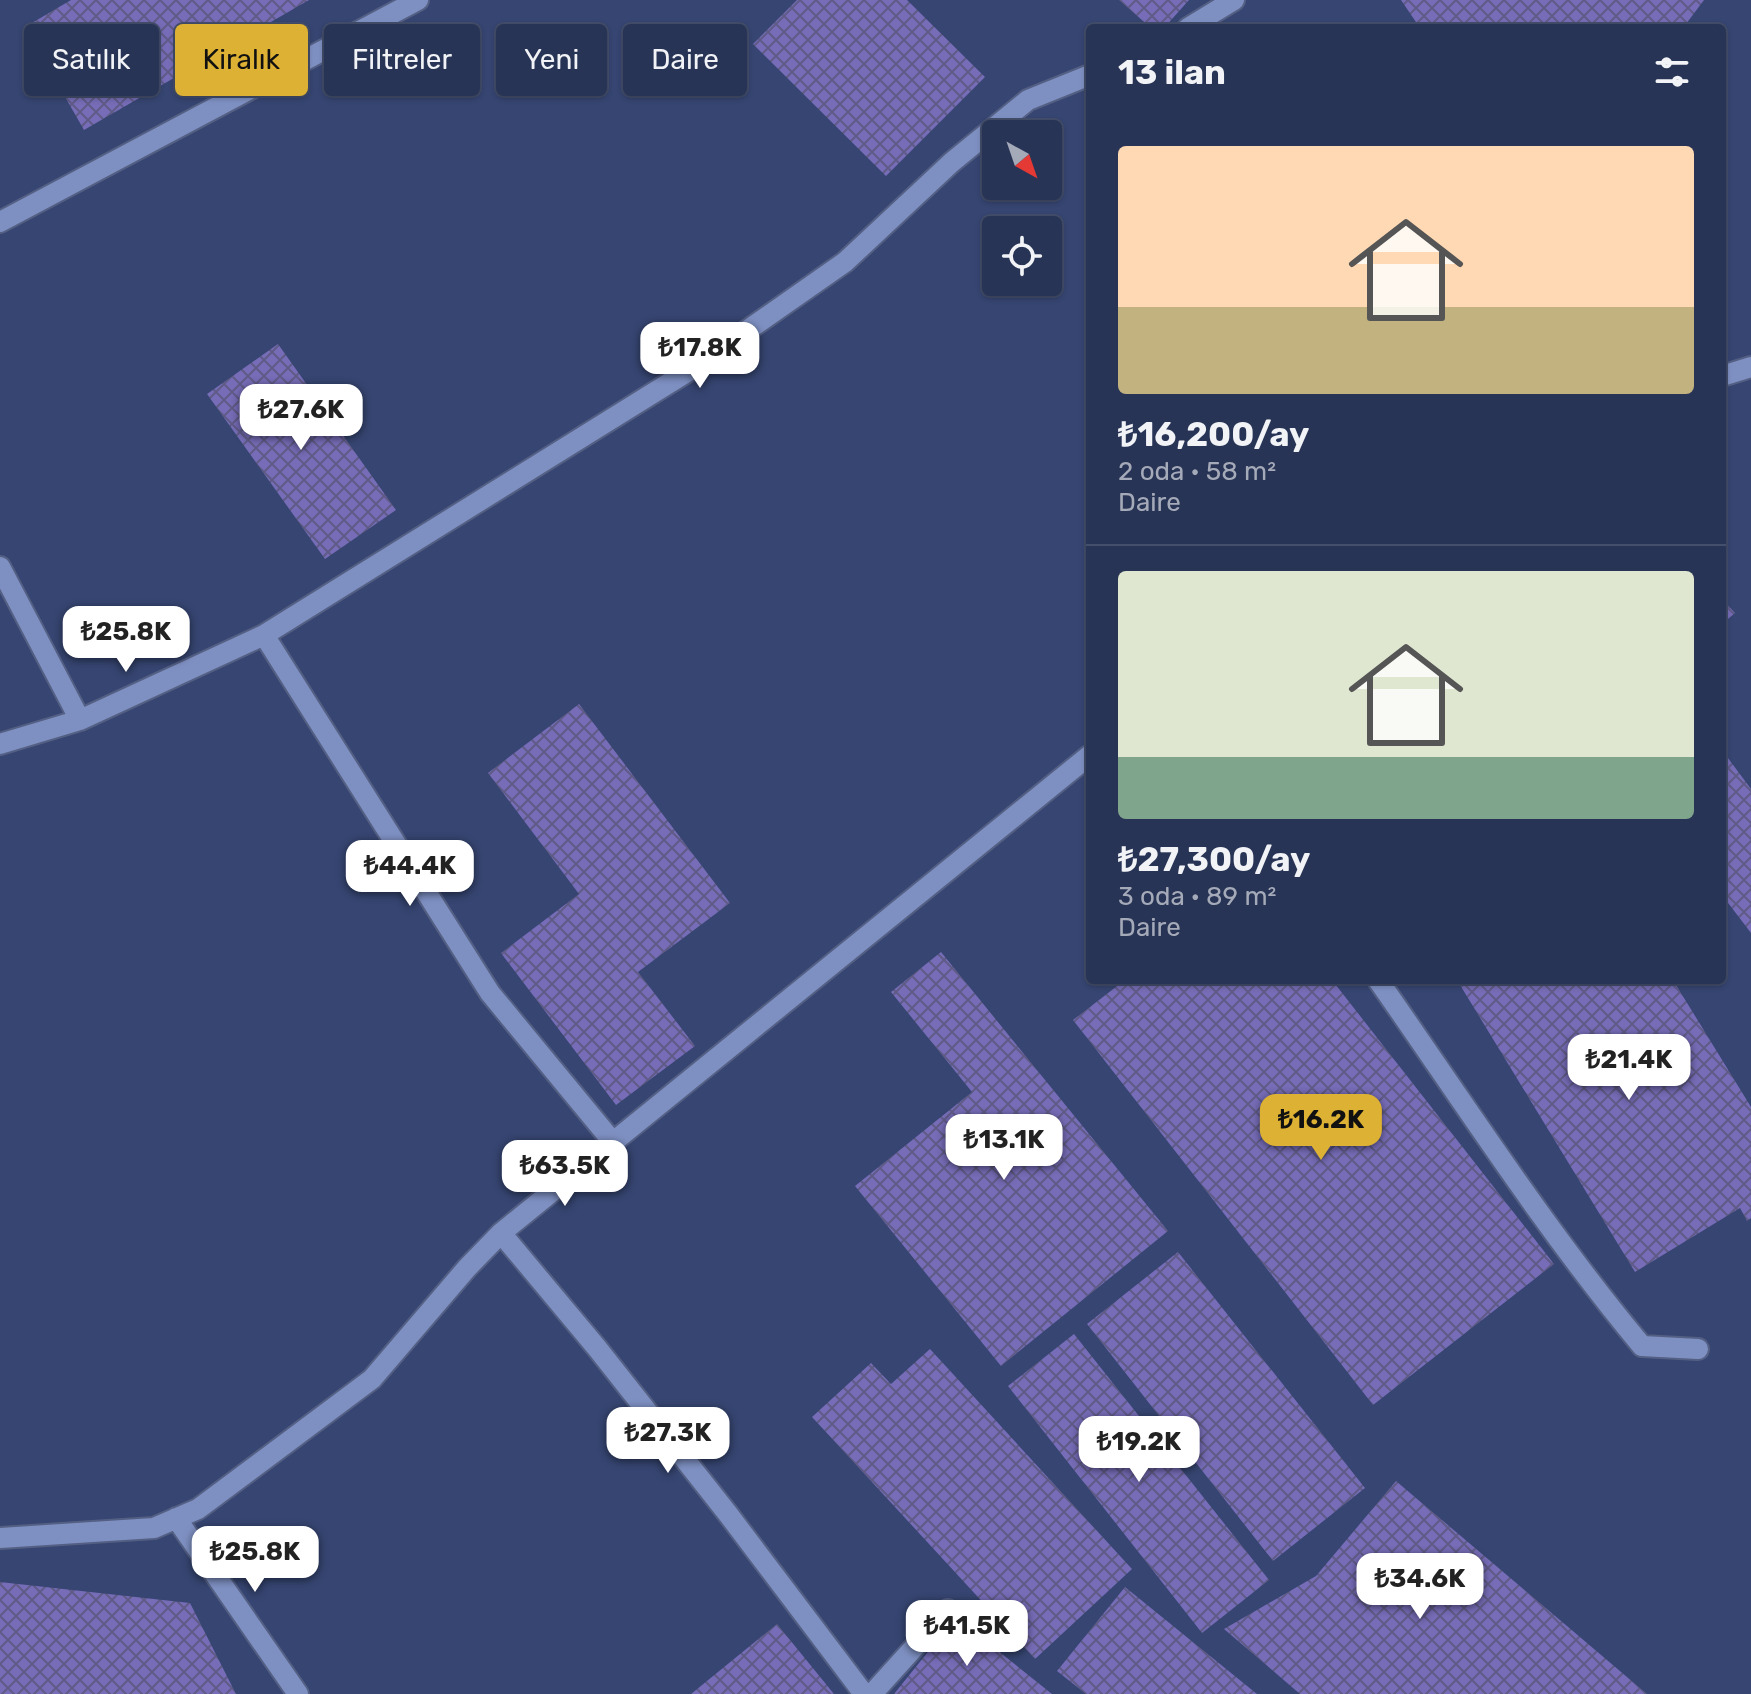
<!DOCTYPE html>
<html lang="tr">
<head>
<meta charset="utf-8">
<style>
  :root { --surface:#283455; --page:#343f5f; --text:#f1f3f6; --muted:#a5aab9; --line:#444f6c; --accent:#ddb133 }
  body { margin:0; font-family:Rubik,sans-serif; background:var(--page); color:var(--text); height:100vh; display:flex; flex-direction:column; font-size:30px; white-space:nowrap }
  * { box-sizing:border-box; margin:0 }
  p { font-size:26px; color:var(--muted) }
  .icon { flex:none; width:44px; height:44px; fill:none; stroke:currentColor; stroke-width:2; stroke-linecap:round; stroke-linejoin:round }
  .map { position:relative; flex:1; overflow:hidden }
  .panel { position:absolute; left:1086px; top:24px; width:640px; height:960px; display:flex; flex-direction:column; background:var(--surface); border-radius:8px; box-shadow:0 2px 6px #0004,0 0 0 2px var(--line) }
  .panel>* { flex:none }
  .hud { position:absolute; left:24px; top:24px; width:760px; height:72px; display:flex; gap:16px }
  .needle { width:52px; rotate:140deg }
  .buttons { position:absolute; left:982px; top:120px; display:grid; gap:16px }
  .buttons a { display:grid; place-items:center; width:80px; height:80px; border-radius:8px; background:var(--surface); box-shadow:0 2px 6px #0004,0 0 0 2px var(--line); font-size:40px }
  .price { position:absolute; translate:-50% -68px; padding:0 18px; border-radius:16px; background:#fff; color:#222; font-size:26px; line-height:52px; filter:drop-shadow(0 2px 4px #0008) }
  .price::after { content:''; position:absolute; left:50%; top:48px; width:24px; height:18px; margin-left:-12px; background:inherit; clip-path:polygon(0 0,100% 0,50% 100%) }
  .price.current { background:var(--accent); color:#111 }
  ul { padding:0; list-style:none }
  li { display:grid; align-content:center; gap:16px; height:424px; padding:0 32px }
  li+li { border-top:2px solid var(--line) }
  li span { display:grid; place-items:center; height:248px; border-radius:8px; color:#555 }
  li>.icon { margin-inline-start:auto }
  span .icon { width:144px; height:144px; fill:#fffc; stroke-width:1 }
  li b { font-size:34px }
  h2 { display:flex; justify-content:space-between; align-items:center; height:96px; padding:0 32px; font-size:34px }
  .chip { padding:0 28px; border-radius:8px; background:var(--surface); box-shadow:0 2px 6px #0004,0 0 0 2px var(--line); font-size:28px; line-height:72px }
  .chip.current { background:var(--accent); color:#111 }
  .map>svg:first-child { display:block }
  .building { fill:url(#building-cross-hatch) }
  .lines { fill:none; stroke-linecap:round; stroke-linejoin:round }
  .minor-casing { stroke:#545f84; stroke-width:24 }
  .minor { stroke:#7e90c2; stroke-width:20 }
</style>
</head>
<body>
<div class="map">
<svg width="1751" height="1694" viewBox="0 0 1751 1694">
  <defs>
    <pattern id="building-cross-hatch" width="8" height="8" patternUnits="userSpaceOnUse" patternTransform="scale(2)"><rect width="8" height="8" fill="#766cb7"/><path d="M0 0l8 8M0 8l8-8" fill="none" stroke="#5f5b87"/></pattern>
  </defs>
  <rect width="100%" height="100%" fill="#364571"/>
  <path class="building" d="M 71,0 L 309,0 L 84,130 L 25,27 Z
    M 797,0 L 907,0 L 985,77 L 886,176 L 753,44 Z
    M 1119,0 L 1189,0 L 1164,28 L 1151,28 Z
    M 1401,0 L 1704,0 L 1683,28 L 1420,28 Z
    M 278,344 L 396,510 L 325,559 L 207,394 Z
    M 1722,599 L 1735,613 L 1722,624 Z
    M 579,704 L 730,903 L 638,972 L 695,1046 L 616,1105 L 501,953 L 579,894 L 488,773 Z
    M 1722,750 L 1751,789 L 1751,933 L 1722,895 Z
    M 941,952 L 1168,1231 L 1001,1366 L 855,1186 L 972,1092 L 891,992 Z
    M 1125,980 L 1332,980 L 1554,1264 L 1373,1405 L 1073,1020 Z
    M 1457,980 L 1673,980 L 1751,1107 L 1751,1218 L 1747,1221 L 1740,1208 L 1635,1272 Z
    M 1178,1252 L 1365,1488 L 1273,1561 L 1087,1324 Z
    M 1074,1334 L 1269,1580 L 1202,1633 L 1008,1386 Z
    M 930,1349 L 1132,1569 L 1035,1659 L 812,1417 L 871,1363 L 891,1384 Z
    M 1396,1481 L 1647,1694 L 1300,1694 L 1224,1629 L 1316,1576 Z
    M 0,1582 L 190,1603 L 236,1694 L 0,1694 Z
    M 1125,1587 L 1257,1694 L 1086,1694 L 1057,1671 Z
    M 956,1617 L 1052,1694 L 894,1694 Z
    M 777,1624 L 834,1694 L 691,1694 Z"/>
  <g class="lines">
    <g class="minor-casing">
      <path id="minor" d="M 1188,28 L 1234,0
        M 0,222 L 418,0
        M 1722,376 L 1751,367
        M 0,567 L 80,720
        M 264,635 L 490,993 L 612,1141
        M 0,744 L 80,720 L 264,635 L 695,367 L 845,262 L 952,162 L 1028,100 L 1090,75
        M 1378,980 C 1464,1103 1546,1231 1642,1346 L 1698,1349
        M 501,1233 L 597,1348 L 728,1514 L 864,1694
        M 176,1518 L 298,1694
        M 0,1538 L 154,1528 L 198,1509 L 372,1379 L 467,1268 L 501,1233 L 1090,755
        M 872,1694 L 948,1610"/>
    </g>
    <use href="#minor" class="minor"/>
  </g>
</svg>
<div class="buttons">
<a><svg class="needle" viewBox="-14 -14 28 28"><path d="M0-13l5 13h-10z" fill="#e53935"/><path d="M0 13l5-13h-10z" fill="#a5aab9"/></svg></a>
<a><svg class="icon" aria-label="locate" viewBox="0 0 24 24"><circle cx="12" cy="12" r="6"/><path d="M12 2v4M12 18v4M2 12h4M18 12h4"/></svg></a>
</div>
<b class="price" style="left:700px;top:390px">₺17.8K</b>
<b class="price" style="left:301px;top:452px">₺27.6K</b>
<b class="price" style="left:126px;top:674px">₺25.8K</b>
<b class="price" style="left:410px;top:908px">₺44.4K</b>
<b class="price" style="left:1629px;top:1102px">₺21.4K</b>
<b class="price current" style="left:1321px;top:1162px">₺16.2K</b>
<b class="price" style="left:1004px;top:1182px">₺13.1K</b>
<b class="price" style="left:565px;top:1208px">₺63.5K</b>
<b class="price" style="left:668px;top:1475px">₺27.3K</b>
<b class="price" style="left:1139px;top:1484px">₺19.2K</b>
<b class="price" style="left:255px;top:1594px">₺25.8K</b>
<b class="price" style="left:1420px;top:1621px">₺34.6K</b>
<b class="price" style="left:967px;top:1668px">₺41.5K</b>
<div class="hud">
<a class="chip">Satılık</a>
<a class="chip current">Kiralık</a>
<a class="chip">Filtreler</a>
<a class="chip">Yeni</a>
<a class="chip">Daire</a>
</div>
<section class="panel">
<h2>13 ilan<svg class="icon" aria-label="filters" viewBox="0 0 24 24"><path d="M4 7h16M4 17h16"/><circle cx="9" cy="7" r="2"/><circle cx="15" cy="17" r="2"/></svg></h2>
<ul>
<li><span style="background:linear-gradient(#ffd9b3 65%,#c2b280 0)"><svg class="icon" aria-label="home" viewBox="0 0 24 24"><path d="M3 11l9-7 9 7M6 9v11h12V9"/></svg></span><div><b>₺16,200/ay</b><p>2 oda · 58 m²</p><p>Daire</p></div></li>
<li><span style="background:linear-gradient(#dfe7d0 75%,#7fa58c 0)"><svg class="icon" aria-label="home" viewBox="0 0 24 24"><path d="M3 11l9-7 9 7M6 9v11h12V9"/></svg></span><div><b>₺27,300/ay</b><p>3 oda · 89 m²</p><p>Daire</p></div></li>
</ul>
</section>
</div>
</body>
</html>
